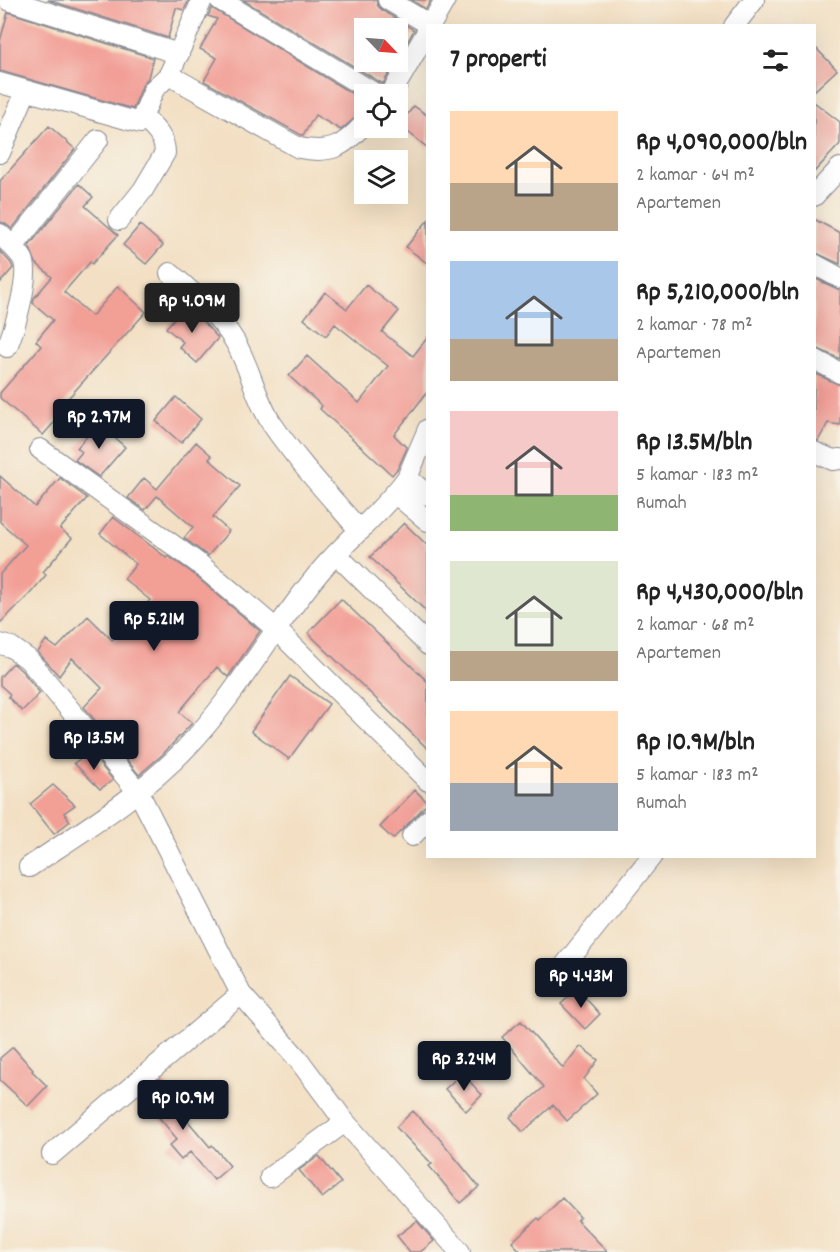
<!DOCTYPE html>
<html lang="id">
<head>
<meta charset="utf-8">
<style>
  :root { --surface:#fff; --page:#f2f2f2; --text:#222; --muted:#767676; --accent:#111827 }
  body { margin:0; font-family:Dekko,sans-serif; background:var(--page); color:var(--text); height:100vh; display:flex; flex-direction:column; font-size:22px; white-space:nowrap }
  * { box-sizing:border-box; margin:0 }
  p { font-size:20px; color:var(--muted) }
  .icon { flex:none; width:33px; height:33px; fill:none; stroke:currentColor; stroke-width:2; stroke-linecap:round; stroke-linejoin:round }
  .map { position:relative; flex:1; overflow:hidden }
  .panel { position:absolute; left:426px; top:24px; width:390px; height:834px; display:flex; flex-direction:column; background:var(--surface); border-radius:0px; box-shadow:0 6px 24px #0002 }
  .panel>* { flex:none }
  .needle { width:39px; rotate:115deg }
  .fabs { position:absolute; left:354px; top:18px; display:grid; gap:12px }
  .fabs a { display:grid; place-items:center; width:54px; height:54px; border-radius:0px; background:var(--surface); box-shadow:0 6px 24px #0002; font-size:30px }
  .price { position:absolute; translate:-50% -51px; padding:0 14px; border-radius:6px; background:var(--accent); color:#fff; font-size:20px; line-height:39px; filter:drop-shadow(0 2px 3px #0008) }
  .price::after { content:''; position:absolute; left:50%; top:36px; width:18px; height:14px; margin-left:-9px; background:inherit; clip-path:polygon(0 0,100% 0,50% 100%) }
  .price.on { background:#222; color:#fff }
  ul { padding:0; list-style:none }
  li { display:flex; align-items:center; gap:18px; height:150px; padding:0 24px }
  li span { display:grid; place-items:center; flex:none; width:168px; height:120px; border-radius:0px; color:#555 }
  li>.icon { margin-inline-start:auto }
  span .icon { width:72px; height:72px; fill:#fffc; stroke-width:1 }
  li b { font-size:26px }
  h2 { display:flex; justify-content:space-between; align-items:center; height:72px; padding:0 24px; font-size:26px }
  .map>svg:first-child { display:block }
  .building { fill:#f29f96 }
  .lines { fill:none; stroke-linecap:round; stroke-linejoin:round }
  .street-casing { stroke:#878891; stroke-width:22 }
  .street { stroke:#fff; stroke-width:20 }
</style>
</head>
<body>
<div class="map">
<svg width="840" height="1252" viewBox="0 0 840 1252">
  <rect width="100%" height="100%" fill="#f7f3e8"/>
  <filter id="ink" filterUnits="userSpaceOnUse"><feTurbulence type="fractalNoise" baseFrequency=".0167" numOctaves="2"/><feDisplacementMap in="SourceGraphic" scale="12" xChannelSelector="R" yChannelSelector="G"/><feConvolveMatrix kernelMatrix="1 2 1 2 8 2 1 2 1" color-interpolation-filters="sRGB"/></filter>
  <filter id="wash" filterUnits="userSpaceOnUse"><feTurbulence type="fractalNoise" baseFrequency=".008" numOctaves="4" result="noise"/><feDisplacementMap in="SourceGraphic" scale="24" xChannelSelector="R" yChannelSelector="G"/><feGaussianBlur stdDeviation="1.35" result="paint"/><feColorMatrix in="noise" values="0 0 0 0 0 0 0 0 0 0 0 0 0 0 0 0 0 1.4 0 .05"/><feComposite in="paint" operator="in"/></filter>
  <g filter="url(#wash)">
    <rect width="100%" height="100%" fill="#f3e0c4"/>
    <g id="blocks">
      <path class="building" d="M 48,0 L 189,0 L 184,10 L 176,8 L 168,38 Z
        M 243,0 L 376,0 L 378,6 L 382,10 L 414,30 L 398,59 L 398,28 L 364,28 L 364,62 L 396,62 L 383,84 Z
        M 411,0 L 431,0 L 426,9 Z
        M 212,8 L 364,101 L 364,107 L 362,112 L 341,130 L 315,115 L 303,136 L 204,81 L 217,58 L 200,49 L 217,19 L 208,16 Z
        M 8,12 L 153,58 L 148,78 L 143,84 L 133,109 L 0,71 L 0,41 Z
        M 814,46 L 837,70 L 814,91 Z
        M 814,102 L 840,122 L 840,144 L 814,172 Z
        M 414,106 L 428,116 L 428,148 L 399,125 Z
        M 49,126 L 75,149 L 12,229 L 4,223 L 0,222 L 0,181 Z
        M 79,184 L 93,197 L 85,206 L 118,235 L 92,264 L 90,262 L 64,292 L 92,316 L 118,286 L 146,312 L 62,405 L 66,409 L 43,435 L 0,398 L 0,393 L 41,346 L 36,341 L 53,320 L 33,303 L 34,298 L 52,277 L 36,263 L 29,246 Z
        M 814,219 L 840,233 L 840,264 L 814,252 Z
        M 428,220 L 428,264 L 406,247 Z
        M 140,225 L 163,245 L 146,264 L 123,245 Z
        M 0,251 L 11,263 L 13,268 L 0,283 Z
        M 814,278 L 840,290 L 840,359 L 814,347 Z
        M 366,285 L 399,311 L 382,332 L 413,356 L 428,337 L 428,391 L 394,435 L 407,448 L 398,468 L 392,475 L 320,409 L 322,406 L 289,376 L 307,356 L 359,403 L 388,366 L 335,324 L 326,336 L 304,319 L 325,292 L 347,309 Z
        M 187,304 L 218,338 L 197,363 L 179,347 L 183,342 L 166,328 Z
        M 814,373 L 840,385 L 840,425 L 828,423 L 818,441 L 814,440 Z
        M 176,397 L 201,419 L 181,443 L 156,421 Z
        M 98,423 L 125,447 L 99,477 L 75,460 L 82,452 L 77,448 Z
        M 196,442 L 212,456 L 209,459 L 240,486 L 213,517 L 229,531 L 208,556 L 184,538 L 193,527 L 157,496 L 145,510 L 128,498 L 144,478 L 157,489 Z
        M 0,476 L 35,507 L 60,478 L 87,498 L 60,529 L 72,538 L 43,572 L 46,575 L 29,595 L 0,623 L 0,574 L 26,545 L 0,522 Z
        M 113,517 L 167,558 L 168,556 L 191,572 L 260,631 L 228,677 L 217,667 L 179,712 L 192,723 L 162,755 L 139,775 L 84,707 L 102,688 L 72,658 L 59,676 L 38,652 L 46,640 L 57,648 L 88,616 L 112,640 L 150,600 L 124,579 L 136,564 L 100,534 Z
        M 404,523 L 428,546 L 428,613 L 370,557 Z
        M 341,599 L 428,682 L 428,749 L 308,633 Z
        M 13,663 L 23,672 L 40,693 L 22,711 L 8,697 L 10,694 L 0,685 L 0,677 Z
        M 290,676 L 329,704 L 289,759 L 251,731 Z
        M 90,752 L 113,780 L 100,789 L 74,763 Z
        M 53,785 L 75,805 L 64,813 L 70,821 L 54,834 L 30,804 Z
        M 415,790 L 428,803 L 393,839 L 380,827 Z
        M 577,989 L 600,1014 L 585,1029 L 561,1004 Z
        M 521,1021 L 563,1068 L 580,1046 L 598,1060 L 584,1079 L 597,1094 L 567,1121 L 553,1105 L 523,1132 L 510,1117 L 544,1087 L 502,1037 Z
        M 13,1047 L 33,1070 L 32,1071 L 47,1086 L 28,1106 L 0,1080 L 0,1058 Z
        M 462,1073 L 482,1095 L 466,1111 L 445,1089 Z
        M 160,1079 L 181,1103 L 176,1107 L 210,1147 L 212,1145 L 230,1166 L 214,1180 L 190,1152 L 181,1160 L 169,1146 L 177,1139 L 141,1096 Z
        M 413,1111 L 439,1138 L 479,1187 L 460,1203 L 429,1166 L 432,1164 L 396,1127 Z
        M 319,1156 L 341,1183 L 322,1198 L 299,1170 Z
        M 562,1198 L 580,1217 L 577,1220 L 608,1252 L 521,1252 L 512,1242 L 538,1218 L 540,1220 Z
        M 417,1221 L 434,1241 L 420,1252 L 410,1252 L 397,1236 Z"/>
    </g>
  </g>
  <g filter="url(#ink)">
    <use href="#blocks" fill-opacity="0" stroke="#878891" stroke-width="1.5"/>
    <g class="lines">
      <g class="street-casing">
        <path id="street" d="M 8,0 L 179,54
          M 220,0 L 376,94
          M 388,0 L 430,25
          M 430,26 L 445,0
          M 734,26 L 754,0
          M 169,75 L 299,148 C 331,154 343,147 364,124
          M 0,83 L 140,123 L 154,89 L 169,75 L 202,0
          M 391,94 L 428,30
          M 0,153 L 26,91
          M 814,196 L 840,168
          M 119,220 L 143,190 L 165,153 C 165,137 154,128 143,117
          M 0,234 C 7,242 18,250 23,259 C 31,276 14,330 7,347
          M 13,247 L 98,140
          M 814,264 L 840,278
          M 170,273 C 194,294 217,313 234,340 C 250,366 255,398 272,424 C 298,462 330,496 360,531
          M 814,359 L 840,373
          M 40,449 L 198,563 L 276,629 L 428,781
          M 814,452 L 833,460 L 840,459
          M 407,478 L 428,429
          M 396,494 L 428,521
          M 336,554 L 428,645
          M 0,644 L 11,647 L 28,659 L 139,793 L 241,994 L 298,1059 L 345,1122 L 460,1252
          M 412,836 L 428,820
          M 29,867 C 84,830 142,795 188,746 C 239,692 274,625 323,568 C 350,537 382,512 407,478 L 428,495
          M 553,980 L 652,856
          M 52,1154 L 241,994
          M 270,1177 L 345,1122"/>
      </g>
      <use href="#street" class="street"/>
    </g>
  </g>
</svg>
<div class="fabs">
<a><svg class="needle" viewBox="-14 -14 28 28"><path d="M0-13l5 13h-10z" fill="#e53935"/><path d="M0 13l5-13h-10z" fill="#767676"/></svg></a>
<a><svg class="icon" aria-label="locate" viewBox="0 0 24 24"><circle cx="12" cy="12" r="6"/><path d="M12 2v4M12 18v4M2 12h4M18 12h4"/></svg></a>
<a><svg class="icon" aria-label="layers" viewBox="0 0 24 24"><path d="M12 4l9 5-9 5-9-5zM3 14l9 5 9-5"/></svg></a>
</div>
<b class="price on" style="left:192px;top:334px">Rp 4.09M</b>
<b class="price" style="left:99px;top:450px">Rp 2.97M</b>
<b class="price" style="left:154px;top:652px">Rp 5.21M</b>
<b class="price" style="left:94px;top:771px">Rp 13.5M</b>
<b class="price" style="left:581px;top:1009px">Rp 4.43M</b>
<b class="price" style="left:464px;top:1092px">Rp 3.24M</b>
<b class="price" style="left:183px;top:1131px">Rp 10.9M</b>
<section class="panel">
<h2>7 properti<svg class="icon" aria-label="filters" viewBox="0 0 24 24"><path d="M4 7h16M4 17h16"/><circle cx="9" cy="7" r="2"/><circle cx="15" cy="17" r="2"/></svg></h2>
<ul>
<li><span style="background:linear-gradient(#ffd9b3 60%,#b9a48a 0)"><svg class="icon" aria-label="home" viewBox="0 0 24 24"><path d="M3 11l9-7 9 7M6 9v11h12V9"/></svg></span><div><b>Rp 4,090,000/bln</b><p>2 kamar · 64 m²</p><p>Apartemen</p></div></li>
<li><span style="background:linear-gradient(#a9c7e8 65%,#b9a48a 0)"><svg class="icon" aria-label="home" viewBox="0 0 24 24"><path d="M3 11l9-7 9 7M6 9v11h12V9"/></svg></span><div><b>Rp 5,210,000/bln</b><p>2 kamar · 78 m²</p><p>Apartemen</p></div></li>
<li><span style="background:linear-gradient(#f6c9c9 70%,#8fb573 0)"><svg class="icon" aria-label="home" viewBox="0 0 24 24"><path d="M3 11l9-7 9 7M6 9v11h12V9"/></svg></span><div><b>Rp 13.5M/bln</b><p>5 kamar · 183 m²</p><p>Rumah</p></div></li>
<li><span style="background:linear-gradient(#dfe7d0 75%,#b9a48a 0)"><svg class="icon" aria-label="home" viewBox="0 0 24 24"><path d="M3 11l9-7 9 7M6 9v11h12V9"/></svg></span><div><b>Rp 4,430,000/bln</b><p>2 kamar · 68 m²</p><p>Apartemen</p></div></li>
<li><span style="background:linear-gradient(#ffd9b3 60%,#9aa5b1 0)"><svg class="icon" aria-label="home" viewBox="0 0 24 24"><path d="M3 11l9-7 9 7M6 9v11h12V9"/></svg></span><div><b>Rp 10.9M/bln</b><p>5 kamar · 183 m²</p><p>Rumah</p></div></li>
</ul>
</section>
</div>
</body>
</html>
